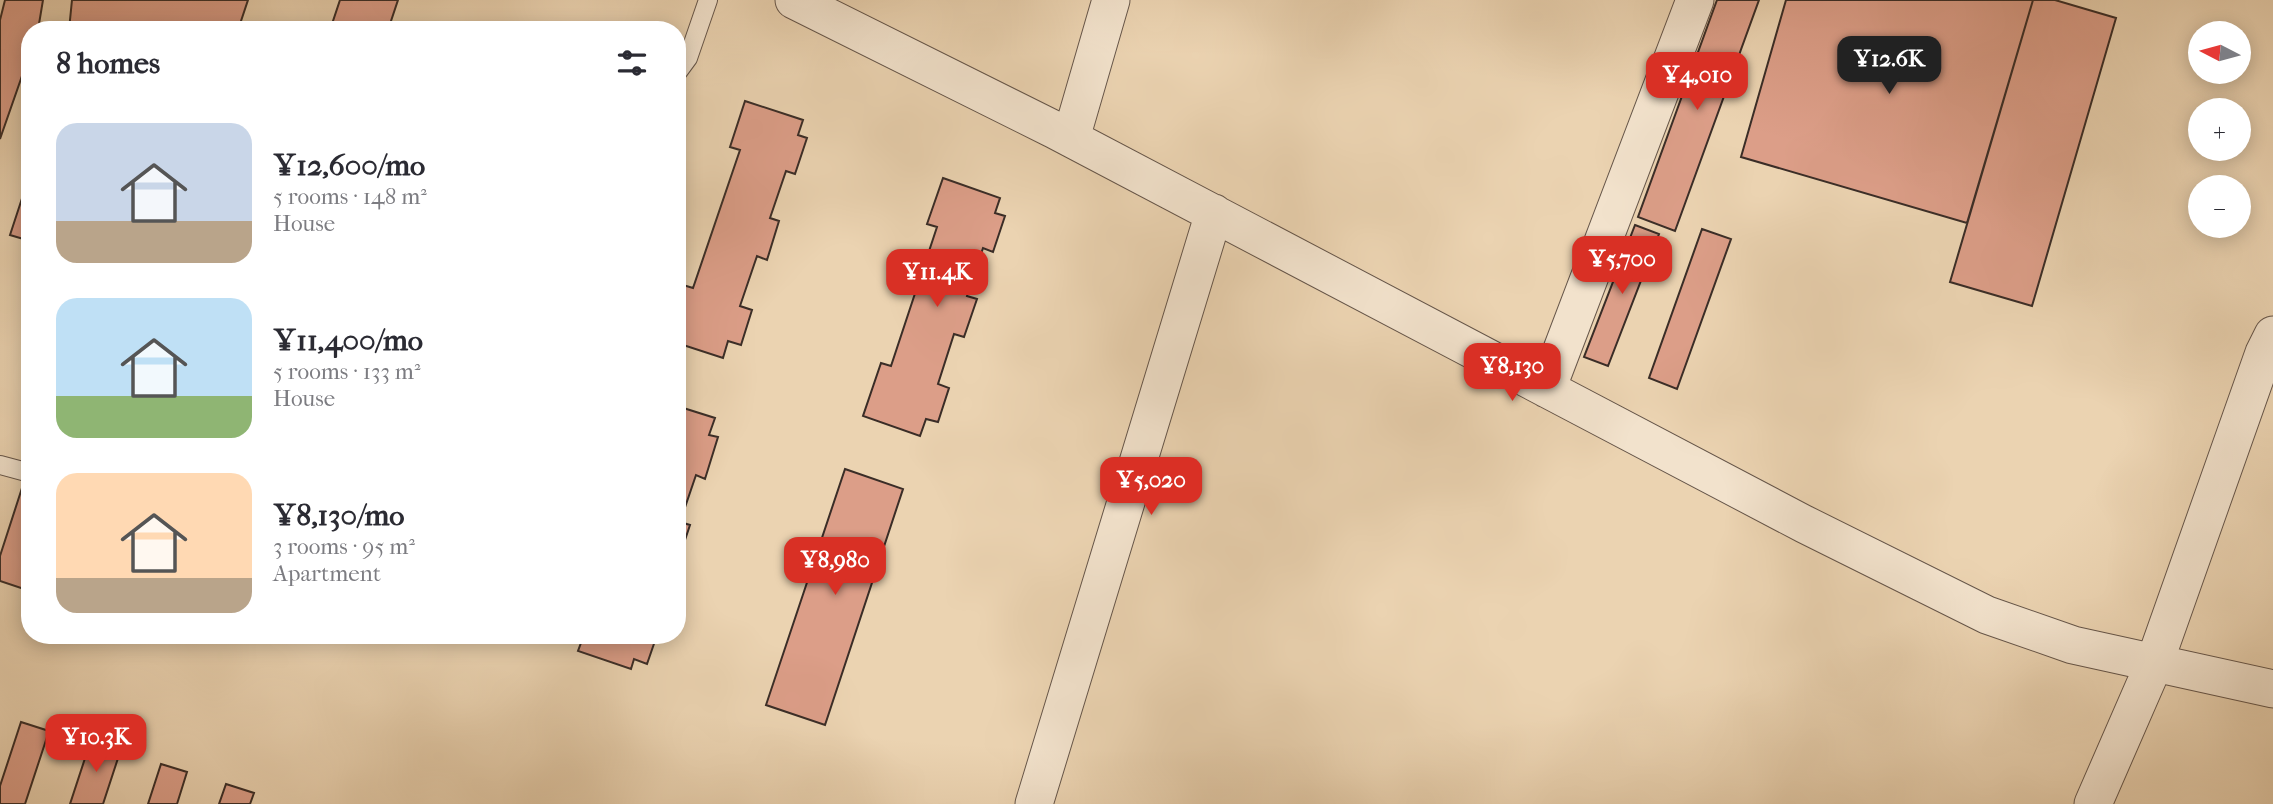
<!DOCTYPE html>
<html lang="en">
<head>
<meta charset="utf-8">
<style>
  :root { --surface:#fff; --page:#f2f2f3; --text:#2b2b33; --muted:#7c7c81; --accent:#d93025 }
  body { margin:0; font-family:"IM FELL French Canon",serif; background:var(--page); color:var(--text); height:100vh; display:flex; flex-direction:column; font-size:26px; white-space:nowrap }
  * { box-sizing:border-box; margin:0 }
  p { font-size:23px; color:var(--muted) }
  .icon { flex:none; width:38px; height:38px; fill:none; stroke:currentColor; stroke-width:2; stroke-linecap:round; stroke-linejoin:round }
  .map { position:relative; flex:1; overflow:hidden }
  .drawer { position:absolute; left:21px; top:21px; width:665px; height:623px; display:flex; flex-direction:column; background:var(--surface); border-radius:28px; box-shadow:0 4px 18px #0003 }
  .drawer>* { flex:none }
  .needle { width:46px; rotate:276deg }
  .controls { position:absolute; left:2188px; top:21px; display:grid; gap:14px }
  .controls a { display:grid; place-items:center; width:63px; height:63px; border-radius:50%; background:var(--surface); box-shadow:0 4px 18px #0003; font-size:35px }
  .price { position:absolute; translate:-50% -60px; padding:0 16px; border-radius:14px; background:var(--accent); color:#fff; font-size:23px; line-height:46px; filter:drop-shadow(0 2px 4px #0008) }
  .price::after { content:''; position:absolute; left:50%; top:42px; width:21px; height:16px; margin-left:-10px; background:inherit; clip-path:polygon(0 0,100% 0,50% 100%) }
  .price.current { background:#222; color:#fff }
  ul { padding:0; list-style:none }
  li { display:flex; align-items:center; gap:21px; height:175px; padding:0 35px }
  li span { display:grid; place-items:center; flex:none; width:196px; height:140px; border-radius:21px; color:#555 }
  li>.icon { margin-inline-start:auto }
  span .icon { width:84px; height:84px; fill:#fffc; stroke-width:1 }
  li b { font-size:30px }
  h2 { display:flex; justify-content:space-between; align-items:center; height:84px; padding:0 35px; font-size:30px }
  .map>svg:first-child { display:block }
  .building { fill:#dc9e88; stroke:#3a2d27; stroke-width:2 }
  .lines { fill:none; stroke-linecap:round; stroke-linejoin:round }
  .lane-casing { stroke:#66564a; stroke-width:20 }
  .street-casing { stroke:#66564a; stroke-width:39 }
  .lane { stroke:#f2e2cc; stroke-width:18 }
  .street { stroke:#f2e2cc; stroke-width:37 }
</style>
</head>
<body>
<div class="map">
<svg width="2273" height="804" viewBox="0 0 2273 804">
  <rect width="100%" height="100%" fill="#ebd3b1"/>
  <filter id="stains"><feTurbulence type="fractalNoise" baseFrequency=".00286" numOctaves="4"/><feColorMatrix values="0 0 0 0 .2 0 0 0 0 .09 0 0 0 0 .02 0 0 0 .5 -.17"/></filter>
  <radialGradient id="worn" r=".72"><stop offset=".6" stop-color="#630" stop-opacity="0"/><stop offset="1" stop-color="#630" stop-opacity=".3"/></radialGradient>
  <path class="building" d="M 5,0 L 43,0 L 38,30 L 30,30 L 30,53 L 0,139 L 0,20 Z
    M 72,0 L 248,0 L 238,30 L 69,30 Z
    M 340,0 L 398,0 L 388,30 L 330,30 Z
    M 1717,0 L 1759,0 L 1675,231 L 1638,217 Z
    M 1786,0 L 2033,0 L 1967,223 L 1741,157 Z
    M 2033,0 L 2055,0 L 2116,18 L 2032,306 L 1950,282 Z
    M 745,101 L 803,120 L 798,135 L 807,138 L 795,174 L 786,171 L 770,218 L 779,221 L 767,260 L 757,256 L 740,306 L 752,310 L 741,345 L 728,341 L 723,358 L 677,343 L 677,303 L 683,285 L 693,288 L 740,150 L 730,147 Z
    M 30,174 L 30,241 L 10,235 Z
    M 943,178 L 1000,198 L 995,213 L 1005,216 L 993,252 L 983,248 L 967,296 L 977,299 L 964,337 L 954,334 L 938,384 L 949,388 L 938,422 L 926,419 L 920,436 L 863,416 L 881,363 L 891,366 L 937,227 L 927,224 Z
    M 1635,225 L 1659,234 L 1608,366 L 1584,357 Z
    M 1702,229 L 1731,239 L 1677,389 L 1649,378 Z
    M 677,406 L 715,418 L 709,435 L 718,437 L 705,479 L 696,475 L 680,522 L 690,525 L 677,564 Z
    M 845,469 L 903,489 L 825,725 L 766,705 Z
    M 22,488 L 30,491 L 30,573 L 24,589 L 0,581 L 0,556 Z
    M 584,635 L 657,635 L 647,664 L 634,659 L 631,669 L 578,651 Z
    M 21,722 L 49,731 L 25,804 L 0,804 L 0,786 Z
    M 91,740 L 121,749 L 103,804 L 70,804 Z
    M 161,764 L 187,772 L 177,804 L 148,804 Z
    M 226,784 L 254,793 L 250,804 L 219,804 Z"/>
  <g class="lines">
    <g class="lane-casing">
      <path id="lane" d="M 677,73 L 688,58 L 708,0
        M 0,465 L 30,473"/>
    </g>
    <g class="street-casing">
      <path id="street" d="M 794,0 L 1053,129 L 1804,524 L 1987,615 L 2073,645 L 2273,689
        M 1071,138 L 1111,0
        M 1547,389 L 1695,0
        M 1034,804 L 1214,213
        M 2093,804 L 2154,664 L 2264,353 L 2273,335"/>
    </g>
    <use href="#lane" class="lane"/>
    <use href="#street" class="street"/>
  </g>
  <rect width="100%" height="100%" filter="url(#stains)"/>
  <rect width="100%" height="100%" fill="url(#worn)"/>
</svg>
<div class="controls">
<a><svg class="needle" viewBox="-14 -14 28 28"><path d="M0-13l5 13h-10z" fill="#e53935"/><path d="M0 13l5-13h-10z" fill="#7c7c81"/></svg></a>
<a>+</a>
<a>−</a>
</div>
<b class="price current" style="left:1889px;top:96px">¥12.6K</b>
<b class="price" style="left:1697px;top:112px">¥4,010</b>
<b class="price" style="left:1622px;top:296px">¥5,700</b>
<b class="price" style="left:937px;top:309px">¥11.4K</b>
<b class="price" style="left:1512px;top:403px">¥8,130</b>
<b class="price" style="left:1151px;top:517px">¥5,020</b>
<b class="price" style="left:835px;top:597px">¥8,980</b>
<b class="price" style="left:96px;top:774px">¥10.3K</b>
<section class="drawer">
<h2>8 homes<svg class="icon" aria-label="filters" viewBox="0 0 24 24"><path d="M4 7h16M4 17h16"/><circle cx="9" cy="7" r="2"/><circle cx="15" cy="17" r="2"/></svg></h2>
<ul>
<li><span style="background:linear-gradient(#c9d6e8 70%,#b9a48a 0)"><svg class="icon" aria-label="home" viewBox="0 0 24 24"><path d="M3 11l9-7 9 7M6 9v11h12V9"/></svg></span><div><b>¥12,600/mo</b><p>5 rooms · 148 m²</p><p>House</p></div></li>
<li><span style="background:linear-gradient(#bfe0f5 70%,#8fb573 0)"><svg class="icon" aria-label="home" viewBox="0 0 24 24"><path d="M3 11l9-7 9 7M6 9v11h12V9"/></svg></span><div><b>¥11,400/mo</b><p>5 rooms · 133 m²</p><p>House</p></div></li>
<li><span style="background:linear-gradient(#ffd9b3 75%,#b9a48a 0)"><svg class="icon" aria-label="home" viewBox="0 0 24 24"><path d="M3 11l9-7 9 7M6 9v11h12V9"/></svg></span><div><b>¥8,130/mo</b><p>3 rooms · 95 m²</p><p>Apartment</p></div></li>
</ul>
</section>
</div>
</body>
</html>
